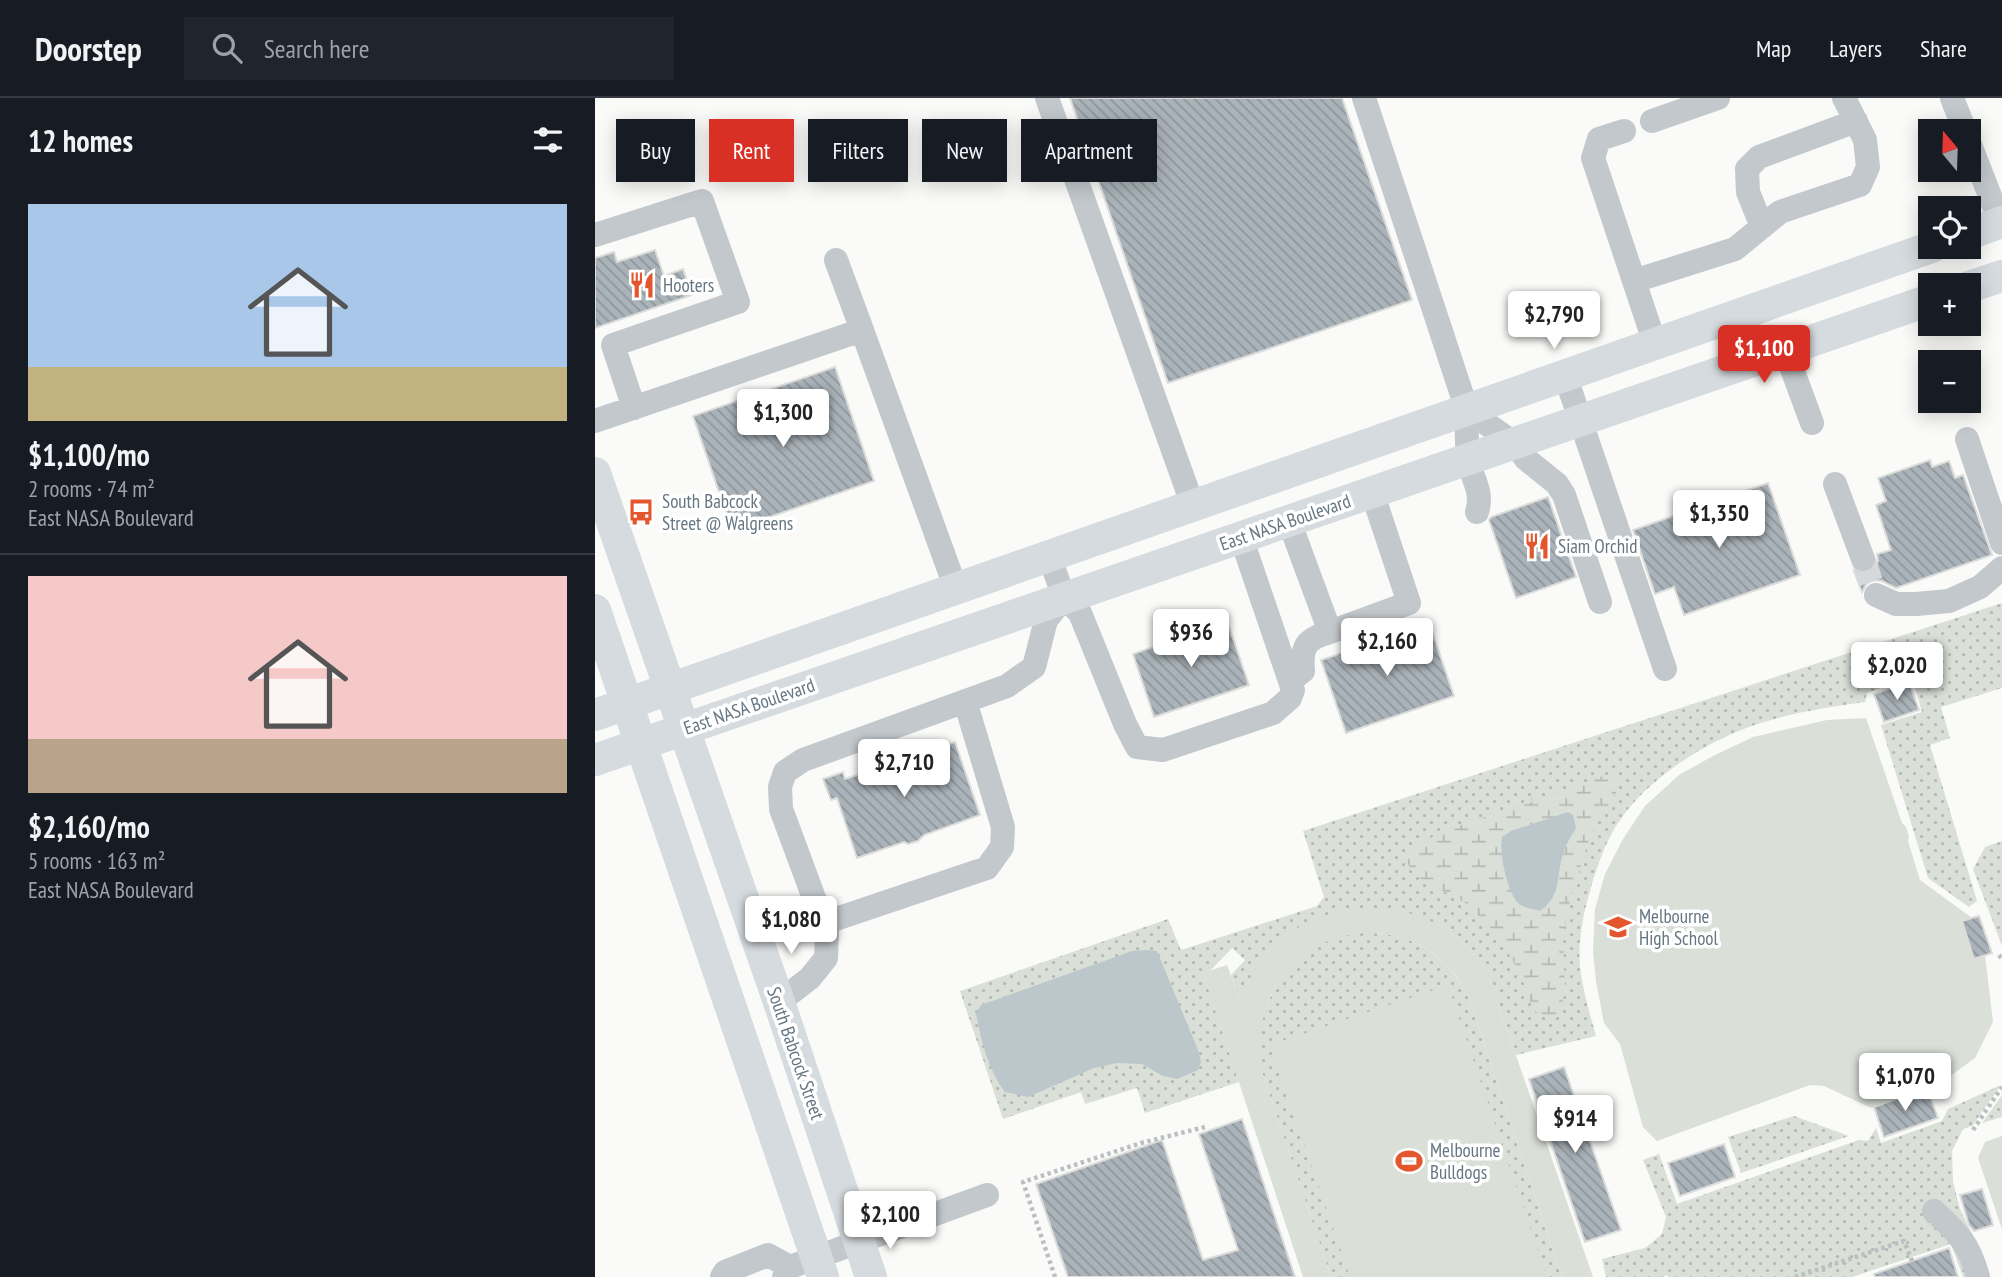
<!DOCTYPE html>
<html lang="en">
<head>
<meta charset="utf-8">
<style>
  :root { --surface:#171b24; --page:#20242c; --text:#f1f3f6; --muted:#9ea1a6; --line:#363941; --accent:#d93025 }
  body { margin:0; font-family:"PT Sans Narrow",sans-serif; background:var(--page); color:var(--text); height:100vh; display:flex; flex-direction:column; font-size:26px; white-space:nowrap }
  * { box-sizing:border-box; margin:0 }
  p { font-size:23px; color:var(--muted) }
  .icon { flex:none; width:38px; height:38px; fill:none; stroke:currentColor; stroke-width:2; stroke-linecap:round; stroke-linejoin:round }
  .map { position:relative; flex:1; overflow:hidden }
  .side { display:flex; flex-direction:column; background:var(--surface); width:595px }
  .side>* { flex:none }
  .guide { position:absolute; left:21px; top:21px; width:665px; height:63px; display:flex; gap:14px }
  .needle { width:46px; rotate:341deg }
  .fabs { position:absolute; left:1323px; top:21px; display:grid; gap:14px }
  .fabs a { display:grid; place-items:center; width:63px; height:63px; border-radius:0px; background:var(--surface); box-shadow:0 4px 18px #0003; font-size:35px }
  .price { position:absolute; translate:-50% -60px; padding:0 16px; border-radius:7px; background:#fff; color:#222; font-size:23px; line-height:46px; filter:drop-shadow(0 2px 4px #0008) }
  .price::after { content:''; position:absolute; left:50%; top:42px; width:21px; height:16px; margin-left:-10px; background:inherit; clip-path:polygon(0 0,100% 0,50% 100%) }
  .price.on { background:var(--accent); color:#fff }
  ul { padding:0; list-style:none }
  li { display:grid; align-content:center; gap:14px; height:371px; padding:0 28px }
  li+li { border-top:2px solid var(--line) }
  li span { display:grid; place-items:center; height:217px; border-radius:0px; color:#555 }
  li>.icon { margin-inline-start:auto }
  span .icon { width:126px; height:126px; fill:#fffc; stroke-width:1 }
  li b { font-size:30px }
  h2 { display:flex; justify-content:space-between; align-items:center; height:84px; padding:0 28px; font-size:30px }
  .pill { padding:0 24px; border-radius:0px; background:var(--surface); box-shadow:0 4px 18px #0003; font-size:24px; line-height:63px }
  .pill.on { background:var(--accent); color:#fff }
  header { display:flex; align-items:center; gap:42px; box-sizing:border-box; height:98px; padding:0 35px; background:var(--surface); border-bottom:2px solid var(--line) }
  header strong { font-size:33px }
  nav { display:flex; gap:38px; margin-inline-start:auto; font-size:24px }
  .search { width:490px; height:63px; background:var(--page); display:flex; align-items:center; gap:18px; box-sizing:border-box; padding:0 24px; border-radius:0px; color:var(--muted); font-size:26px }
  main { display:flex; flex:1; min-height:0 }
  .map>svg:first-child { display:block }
  .grass { fill:url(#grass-dots) }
  .wetland { fill:url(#wetland-marsh) }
  .pitch { fill:#dadfd7 }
  .water { fill:#bbc7cb }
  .building { fill:url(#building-back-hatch); stroke:#dcdcda; stroke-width:2 }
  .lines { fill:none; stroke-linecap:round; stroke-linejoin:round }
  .minor-tunnel { stroke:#d5d9db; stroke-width:24; stroke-dasharray:24 12; stroke-linecap:butt }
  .path { stroke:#bbbfc2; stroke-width:4.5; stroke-dasharray:3.5 3.5; stroke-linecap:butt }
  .minor { stroke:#c3c8cc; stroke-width:24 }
  .major { stroke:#d6dbdf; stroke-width:32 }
  .labels { text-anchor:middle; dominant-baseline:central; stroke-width:7; stroke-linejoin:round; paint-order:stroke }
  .poi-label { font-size:19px; fill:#657683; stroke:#fff; text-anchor:start }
  .street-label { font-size:19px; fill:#657683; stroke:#fff }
</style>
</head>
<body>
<header>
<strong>Doorstep</strong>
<div class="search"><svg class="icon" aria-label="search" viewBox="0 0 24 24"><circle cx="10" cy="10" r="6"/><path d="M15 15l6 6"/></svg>Search here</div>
<nav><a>Map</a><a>Layers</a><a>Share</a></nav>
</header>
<main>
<section class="side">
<h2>12 homes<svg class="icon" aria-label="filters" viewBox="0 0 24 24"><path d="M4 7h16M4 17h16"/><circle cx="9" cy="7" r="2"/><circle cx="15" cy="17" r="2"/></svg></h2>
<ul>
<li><span style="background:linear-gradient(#a9c7e8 75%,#c2b280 0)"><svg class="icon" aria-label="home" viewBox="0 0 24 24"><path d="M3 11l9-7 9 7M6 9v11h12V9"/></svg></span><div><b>$1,100/mo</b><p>2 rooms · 74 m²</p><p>East NASA Boulevard</p></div></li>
<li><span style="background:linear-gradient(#f6c9c9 75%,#b9a48a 0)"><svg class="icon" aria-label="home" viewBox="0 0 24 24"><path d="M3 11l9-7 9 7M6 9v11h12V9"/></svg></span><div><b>$2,160/mo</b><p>5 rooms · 163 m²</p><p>East NASA Boulevard</p></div></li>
</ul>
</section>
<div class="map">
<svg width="1407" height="1179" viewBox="0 0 1407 1179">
  <defs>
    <pattern id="grass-dots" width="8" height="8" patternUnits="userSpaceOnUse" patternTransform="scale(1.75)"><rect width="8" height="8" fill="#dadfd7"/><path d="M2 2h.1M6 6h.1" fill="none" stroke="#b4b9b4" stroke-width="1.8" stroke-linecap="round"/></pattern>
    <pattern id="wetland-marsh" width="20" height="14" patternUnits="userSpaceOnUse" patternTransform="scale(1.75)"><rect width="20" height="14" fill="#dadfd7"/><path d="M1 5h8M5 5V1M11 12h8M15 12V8" fill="none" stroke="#b4b9b4"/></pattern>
    <pattern id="building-back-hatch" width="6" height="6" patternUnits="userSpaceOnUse" patternTransform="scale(1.75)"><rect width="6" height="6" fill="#aab3b9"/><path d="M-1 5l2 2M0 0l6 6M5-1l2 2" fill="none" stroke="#8e969c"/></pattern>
  </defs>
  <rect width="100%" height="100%" fill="#fafaf8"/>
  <path class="grass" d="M 1407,505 L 1407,590 L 1346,609 L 1355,640 L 1335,647 L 1382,803 L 1374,809 L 1333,780 L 1286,627 L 1327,614 L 1317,579 L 1272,595 L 1270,604 C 1235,609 1200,614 1166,625 C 1114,641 1050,681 1021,728 C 1009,748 1000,773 994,797 C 987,820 983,846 985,870 C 988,893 995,916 1001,938 L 921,957 L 892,874 L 871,847 L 843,826 L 695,835 L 671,855 L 655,881 L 645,902 L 636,877 L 650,862 L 637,850 L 616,872 L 608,875 L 644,984 L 550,1015 L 542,990 L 490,1006 L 486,994 L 408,1021 L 365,893 L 573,821 L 586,852 L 722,808 L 729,799 L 708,733 Z
    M 1407,743 L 1407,848 L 1378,771 L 1390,749 Z
    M 763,834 C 772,835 782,835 791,836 C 827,841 857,865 873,897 L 967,1179 L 736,1179 L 668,977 C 667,967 663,955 664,944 C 664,916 684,874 706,857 C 722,844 743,839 763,834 Z
    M 1406,987 L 1377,1028 L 1368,1031 L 1357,1053 L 1358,1084 L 1365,1111 L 1376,1134 L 1391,1179 L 1368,1179 L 1356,1146 L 1257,1179 L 1073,1179 L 1072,1177 L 1067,1179 L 1011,1179 L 1007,1161 L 1050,1150 L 1067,1136 L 1071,1119 L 1048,1062 L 1064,1056 L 1082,1106 L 1264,1042 L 1273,1043 L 1281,1030 L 1286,1045 L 1347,1023 L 1353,1011 Z
    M 1407,997 L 1407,1019 L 1387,1025 Z
    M 1199,1018 L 1254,1038 L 1146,1075 L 1133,1039 Z"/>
  <path class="wetland" d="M 1011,677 L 1020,680 L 1022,693 L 995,738 L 975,803 L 968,837 L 970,891 L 966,911 L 959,918 L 947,919 L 940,913 L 933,899 L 925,873 L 897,831 L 872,806 L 819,777 L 813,766 L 813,756 C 837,731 903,716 937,704 L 936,699 L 942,697 L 944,701 Z"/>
  <path class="pitch" d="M 1271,620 L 1307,725 L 1311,729 L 1314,739 L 1313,743 L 1325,782 L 1377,820 L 1367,823 L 1390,857 L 1398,924 L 1380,960 L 1343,987 L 1318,998 L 1316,995 L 1276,1010 L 1229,988 L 1215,987 L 1062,1043 L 1048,1029 L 1025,946 L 1009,925 L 1001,884 L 998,853 L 1000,811 L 1010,776 L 1028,741 L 1050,708 L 1084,677 L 1118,658 L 1158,639 L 1232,622 Z
    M 764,810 L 806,812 L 843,826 L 871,847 L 892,874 L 998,1179 L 967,1179 L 873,897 C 829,807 700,817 670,913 C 663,935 665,955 668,977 L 736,1179 L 708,1179 L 608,875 L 632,867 L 645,902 C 653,886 660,867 672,854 C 697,828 728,815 764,810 Z
    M 853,887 L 952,1179 L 755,1179 L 675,947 Z
    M 1407,1038 L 1407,1131 L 1383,1060 L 1390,1044 Z"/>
  <path class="water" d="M 973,714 L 978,717 L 981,730 C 976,738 971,746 968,756 C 961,777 967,798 945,813 C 938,811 929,810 923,805 C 912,793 904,755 907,739 L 916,733 Z
    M 551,852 L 562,853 L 603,952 L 606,964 L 603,972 L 582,981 L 568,978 L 547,966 L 522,965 L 499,970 L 433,999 L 410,994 C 393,972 386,942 381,915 L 386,907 L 537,853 Z"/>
  <path class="building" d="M 475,0 L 747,0 L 817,202 L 573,285 Z
    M 60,152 L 69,178 L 88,171 L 97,197 L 0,230 L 0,160 L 19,154 L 22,164 Z
    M 240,269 L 279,383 L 137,432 L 98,318 Z
    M 1335,362 L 1337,369 L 1354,363 L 1360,380 L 1368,377 L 1397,457 L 1301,490 L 1287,483 L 1279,482 L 1272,485 L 1267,494 L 1259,473 L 1266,476 L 1274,475 L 1280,470 L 1283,463 L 1282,456 L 1296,452 L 1281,407 L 1291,403 L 1283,380 Z
    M 1173,385 L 1205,477 L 1089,517 L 1079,489 L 1060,496 L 1038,432 Z
    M 953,399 L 981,479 L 921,500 L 894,422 L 896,419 Z
    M 632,523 L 654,587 L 559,619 L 538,556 Z
    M 834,525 L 859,598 L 751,635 L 726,562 Z
    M 1314,584 L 1324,612 L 1289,624 L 1279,596 Z
    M 360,644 L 385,717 L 329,737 L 323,743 L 313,746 L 309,744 L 262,760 L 242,700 L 236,702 L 228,681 L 248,674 L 250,681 L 283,670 L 283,667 L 302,661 L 305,662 Z
    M 1384,818 L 1397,855 L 1379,861 L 1367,823 Z
    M 969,969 L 1026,1132 L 990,1144 L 934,981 Z
    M 1333,993 L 1343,1020 L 1289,1039 L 1279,1009 L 1317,995 L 1318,998 Z
    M 647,1021 L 700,1179 L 473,1179 L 441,1086 L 567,1042 L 608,1162 L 643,1152 L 604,1036 Z
    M 1129,1046 L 1140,1079 L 1085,1098 L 1073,1065 Z
    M 1387,1091 L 1398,1127 L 1379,1133 L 1374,1127 L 1365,1097 Z
    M 1354,1150 L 1363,1179 L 1280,1179 L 1279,1176 Z"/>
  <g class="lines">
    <path class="minor-tunnel" d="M 1268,461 L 1281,497"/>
    <path class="path" d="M 1404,857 L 1407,861
      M 1378,1032 L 1407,989
      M 460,1179 L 428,1084 L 546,1045 L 610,1029
      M 1200,1179 L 1309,1143 L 1317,1163"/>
    <path class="minor" d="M 452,0 L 598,408
      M 769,0 L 872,312 C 872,327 871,343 873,358 C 875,380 889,391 882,414
      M 1357,0 L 1370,33
      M 1057,23 L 1123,0
      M 1029,33 L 1004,41 L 998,60 L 1060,246
      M 1374,44 L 1407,129
      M 1167,129 L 1153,94 L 1152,71 L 1164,59 L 1261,23
      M 0,137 L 107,103 L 143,204 L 18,247 L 39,310
      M 241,162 L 267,232
      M 1039,183 L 1140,151 L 1185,114 L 1265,87 L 1273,69 L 1270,42 L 1249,0
      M 1190,252 L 1217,325
      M 970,277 L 1070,571
      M 872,312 L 919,345 L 931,361 L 962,386 L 969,397 L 1005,504
      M 0,323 L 267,232 L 361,491
      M 1372,341 L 1407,445
      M 1240,386 L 1268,461
      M 694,423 L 735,534 L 814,505 L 777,394
      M 454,458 L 469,499 L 485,515 L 530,626 L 542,649 L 568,652 L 678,615 L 695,600 L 698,592 L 646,439
      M 1281,497 L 1301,506 L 1321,506 L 1354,503 L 1385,489 L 1407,470
      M 695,583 L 708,573 C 706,548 711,541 735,534
      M 229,825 L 392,770 L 407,749 L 408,729 L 370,603
      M 184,904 L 215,880 L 231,860 L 232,835 L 186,711 L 185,689 L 190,674 L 208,662 L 412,588 L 439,569 L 451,522 L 469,499
      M 1339,1113 C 1364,1136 1374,1146 1383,1179
      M 127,1179 L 130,1174 L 173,1157 L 195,1169
      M 189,1179 L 195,1169 L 392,1097"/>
    <path class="major" d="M 1374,136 L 1407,124
      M 1374,189 L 1407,178
      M 0,375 L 184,904 L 276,1179
      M 0,512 L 228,1179
      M 0,617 L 1337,149
      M 0,662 L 1335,202"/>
  </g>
  <defs>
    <g id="restaurant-bare" transform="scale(2.1)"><path d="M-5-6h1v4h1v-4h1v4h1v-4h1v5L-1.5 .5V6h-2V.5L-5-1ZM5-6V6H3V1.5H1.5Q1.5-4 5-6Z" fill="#e4572e" stroke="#fff" stroke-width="2.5" paint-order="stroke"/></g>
    <g id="bus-bare" transform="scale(2.1)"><path d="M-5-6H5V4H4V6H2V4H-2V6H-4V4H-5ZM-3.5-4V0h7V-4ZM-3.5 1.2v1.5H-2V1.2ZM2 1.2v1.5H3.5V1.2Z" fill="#e4572e" stroke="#fff" stroke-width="2.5" paint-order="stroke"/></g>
    <g id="school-bare" transform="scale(2.1)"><path d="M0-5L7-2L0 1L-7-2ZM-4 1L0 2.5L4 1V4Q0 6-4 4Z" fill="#e4572e" stroke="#fff" stroke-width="2.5" paint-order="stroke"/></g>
    <g id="stadium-bare" transform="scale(2.1)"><path d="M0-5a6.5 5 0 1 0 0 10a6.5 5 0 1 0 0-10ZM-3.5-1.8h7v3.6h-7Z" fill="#e4572e" stroke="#fff" stroke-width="2.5" paint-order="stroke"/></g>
  </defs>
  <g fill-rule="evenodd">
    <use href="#restaurant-bare" x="47" y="187"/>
    <use href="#bus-bare" x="46" y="414"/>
    <use href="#restaurant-bare" x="942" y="448"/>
    <use href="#school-bare" x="1023" y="829"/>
    <use href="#stadium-bare" x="814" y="1063"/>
  </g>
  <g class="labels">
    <g class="poi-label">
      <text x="68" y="187">Hooters</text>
      <text x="67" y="403">South Babcock<tspan x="67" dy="22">Street @ Walgreens</tspan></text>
      <text x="963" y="448">Siam Orchid</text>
      <text x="1044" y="818">Melbourne<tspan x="1044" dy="22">High School</tspan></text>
      <text x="835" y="1052">Melbourne<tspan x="835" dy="22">Bulldogs</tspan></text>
    </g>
    <g class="street-label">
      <text transform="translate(690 424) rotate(-19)">East NASA Boulevard</text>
      <text transform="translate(154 608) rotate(-19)">East NASA Boulevard</text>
      <text transform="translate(201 955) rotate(71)">South Babcock Street</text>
    </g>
  </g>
</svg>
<div class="fabs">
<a><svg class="needle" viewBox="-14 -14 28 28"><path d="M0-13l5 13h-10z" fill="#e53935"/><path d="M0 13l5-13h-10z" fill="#9ea1a6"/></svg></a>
<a><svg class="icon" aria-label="locate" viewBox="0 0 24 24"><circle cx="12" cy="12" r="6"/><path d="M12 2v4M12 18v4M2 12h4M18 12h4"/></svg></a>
<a>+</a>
<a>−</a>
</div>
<b class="price" style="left:959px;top:253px">$2,790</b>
<b class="price on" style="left:1169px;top:287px">$1,100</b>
<b class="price" style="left:188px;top:351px">$1,300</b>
<b class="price" style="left:1124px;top:452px">$1,350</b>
<b class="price" style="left:596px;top:571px">$936</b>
<b class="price" style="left:792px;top:580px">$2,160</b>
<b class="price" style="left:1302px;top:604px">$2,020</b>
<b class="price" style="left:309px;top:701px">$2,710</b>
<b class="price" style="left:196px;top:858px">$1,080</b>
<b class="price" style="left:1310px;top:1015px">$1,070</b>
<b class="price" style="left:980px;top:1057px">$914</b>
<b class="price" style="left:295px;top:1153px">$2,100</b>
<div class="guide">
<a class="pill">Buy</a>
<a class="pill on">Rent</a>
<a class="pill">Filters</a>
<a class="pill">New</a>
<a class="pill">Apartment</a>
</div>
</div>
</main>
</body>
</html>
